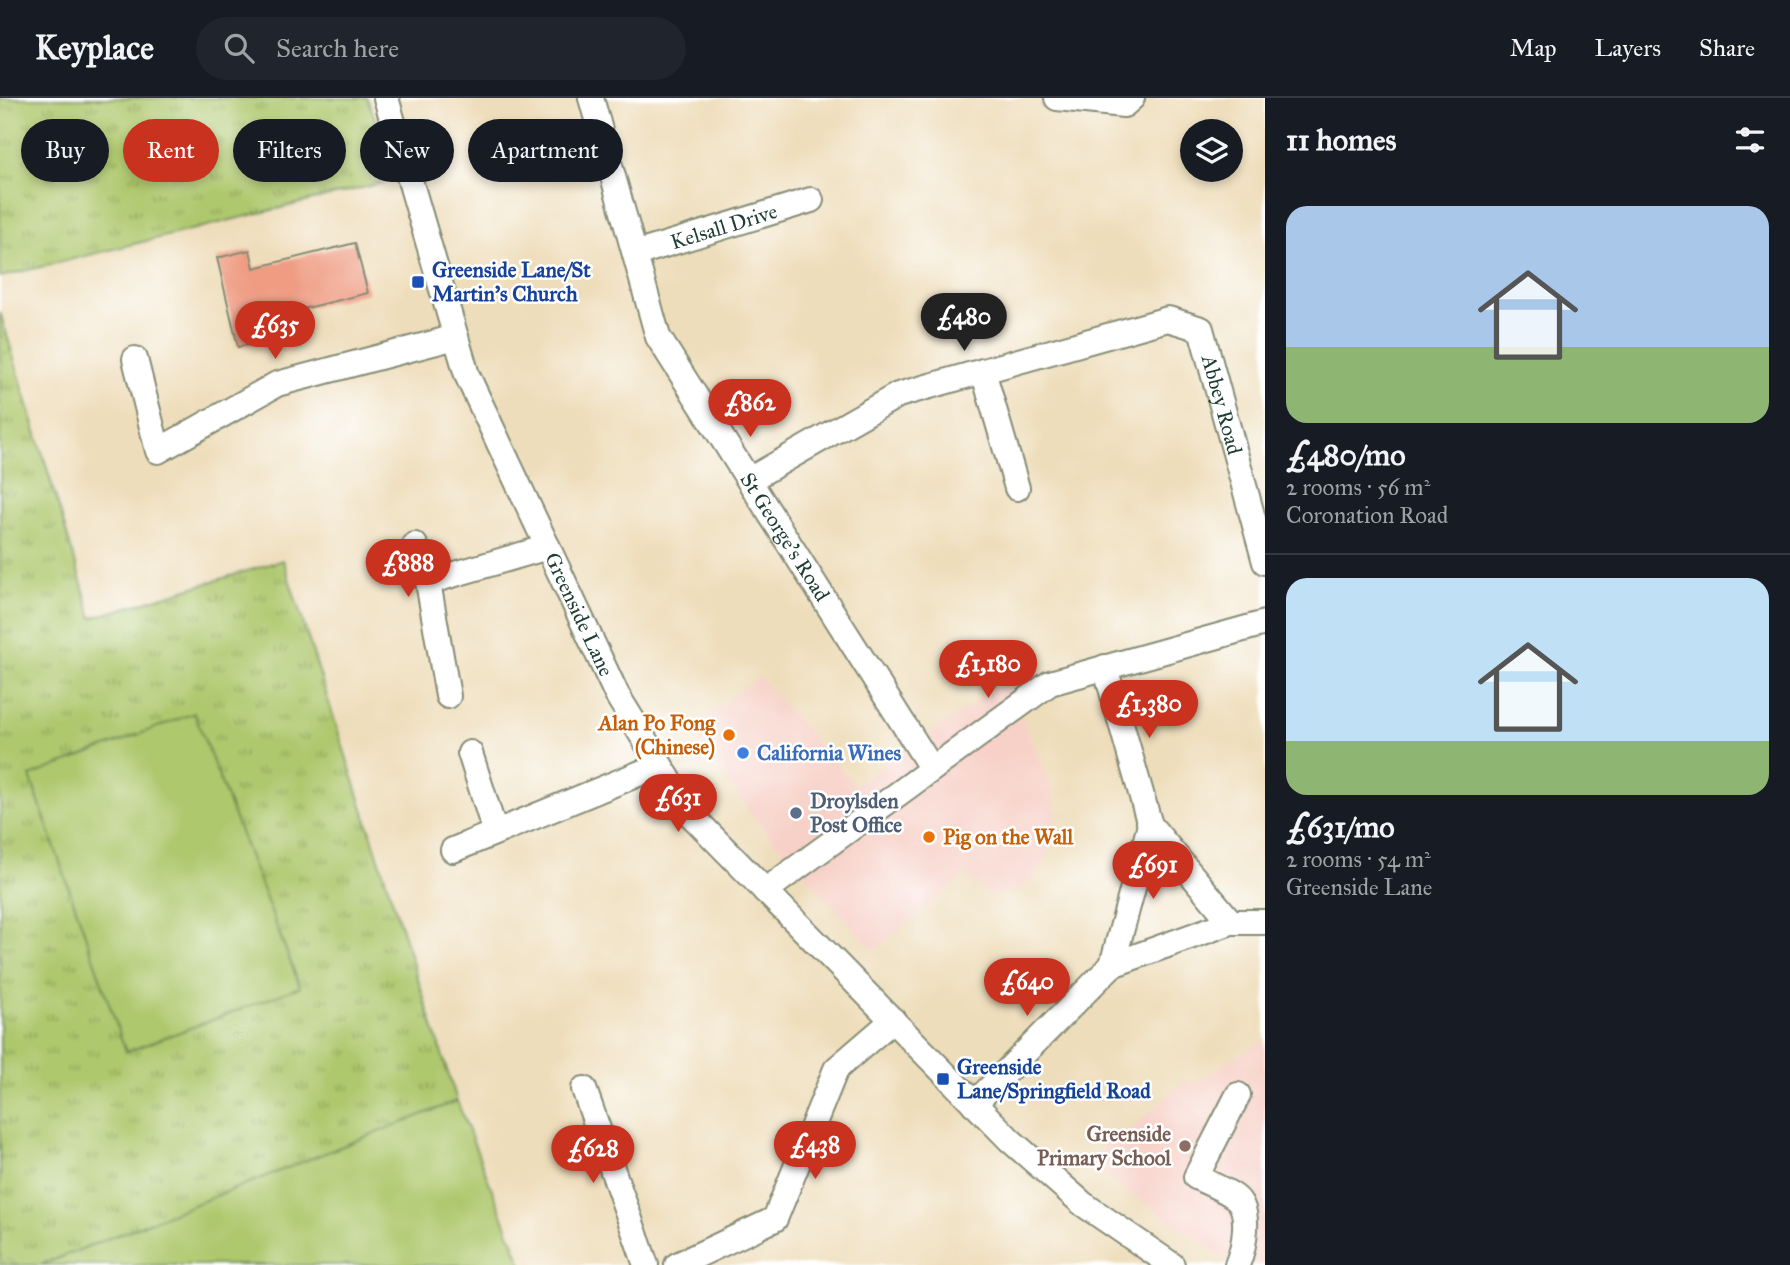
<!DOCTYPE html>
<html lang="en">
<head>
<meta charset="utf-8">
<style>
  :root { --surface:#171b24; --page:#20242c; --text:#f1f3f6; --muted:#9ea1a6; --line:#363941; --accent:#c8321e }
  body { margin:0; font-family:"IM FELL Great Primer",serif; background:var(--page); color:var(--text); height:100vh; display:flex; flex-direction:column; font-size:26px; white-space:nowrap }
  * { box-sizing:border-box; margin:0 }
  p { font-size:23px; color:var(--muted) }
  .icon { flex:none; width:38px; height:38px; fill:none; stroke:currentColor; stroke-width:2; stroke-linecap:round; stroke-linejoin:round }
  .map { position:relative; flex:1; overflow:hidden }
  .drawer { display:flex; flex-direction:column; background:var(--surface); width:525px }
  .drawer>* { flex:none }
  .hud { position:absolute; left:21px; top:21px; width:665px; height:63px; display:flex; gap:14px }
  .fabs { position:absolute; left:1180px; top:21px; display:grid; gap:14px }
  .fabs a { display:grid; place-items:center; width:63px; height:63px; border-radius:50%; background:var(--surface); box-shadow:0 4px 10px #0003; font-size:35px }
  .price { position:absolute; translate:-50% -60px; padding:0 16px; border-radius:24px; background:var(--accent); color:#fff; font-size:23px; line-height:46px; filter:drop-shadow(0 2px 4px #0008) }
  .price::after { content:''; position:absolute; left:50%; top:42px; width:21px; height:16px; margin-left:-10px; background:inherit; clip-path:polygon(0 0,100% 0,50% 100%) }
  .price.active { background:#222; color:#fff }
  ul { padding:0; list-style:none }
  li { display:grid; align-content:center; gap:14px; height:371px; padding:0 21px }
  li+li { border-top:2px solid var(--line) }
  li span { display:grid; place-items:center; height:217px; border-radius:21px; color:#555 }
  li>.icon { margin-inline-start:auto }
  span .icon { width:126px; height:126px; fill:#fffc; stroke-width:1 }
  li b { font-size:30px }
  h2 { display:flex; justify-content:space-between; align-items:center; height:84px; padding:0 21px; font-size:30px }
  .chip { padding:0 24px; border-radius:32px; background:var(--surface); box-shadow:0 4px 10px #0003; font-size:24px; line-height:63px }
  .chip.active { background:var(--accent); color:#fff }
  header { display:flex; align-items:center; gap:42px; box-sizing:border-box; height:98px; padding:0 35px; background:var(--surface); border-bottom:2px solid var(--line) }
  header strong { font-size:33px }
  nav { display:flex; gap:38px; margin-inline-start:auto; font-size:24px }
  .search { width:490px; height:63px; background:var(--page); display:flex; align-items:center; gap:18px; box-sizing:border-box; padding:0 24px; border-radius:38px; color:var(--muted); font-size:26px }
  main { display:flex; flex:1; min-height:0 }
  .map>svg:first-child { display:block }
  .built { fill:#f7d1c8 }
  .grass { fill:url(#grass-tufts); stroke:#668250; stroke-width:2 }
  .garden { fill:#aec86d; stroke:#668250; stroke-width:2 }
  .building { fill:#ef9c83 }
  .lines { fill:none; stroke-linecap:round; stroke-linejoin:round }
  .minor-casing { stroke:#868d77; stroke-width:28 }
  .minor { stroke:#fff; stroke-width:24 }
  .transit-dot { fill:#1a4fb4; stroke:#fff; stroke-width:2.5 }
  .food-dot { fill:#e8710a; stroke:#fff; stroke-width:2.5 }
  .shop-dot { fill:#3f7fe0; stroke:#fff; stroke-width:2.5 }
  .service-dot { fill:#5c6f8a; stroke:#fff; stroke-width:2.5 }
  .education-dot { fill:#8d6e63; stroke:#fff; stroke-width:2.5 }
  .labels { text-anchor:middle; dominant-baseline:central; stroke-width:5; stroke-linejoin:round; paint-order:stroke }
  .street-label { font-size:21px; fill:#1f3d34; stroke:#fff }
  .transit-label { font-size:21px; font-weight:bold; fill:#164399; stroke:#fff; text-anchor:start }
  .food-label { font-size:21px; font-weight:bold; fill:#c56008; stroke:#fff; text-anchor:end }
  .shop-label { font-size:21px; font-weight:bold; fill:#366cbe; stroke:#fff; text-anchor:start }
  .service-label { font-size:21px; font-weight:bold; fill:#4e5e75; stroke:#fff; text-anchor:start }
  .education-label { font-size:21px; font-weight:bold; fill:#785e54; stroke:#fff; text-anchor:end }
</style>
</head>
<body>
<header>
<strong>Keyplace</strong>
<div class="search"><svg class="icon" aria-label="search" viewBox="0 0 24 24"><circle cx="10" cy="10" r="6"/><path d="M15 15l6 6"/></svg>Search here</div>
<nav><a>Map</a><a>Layers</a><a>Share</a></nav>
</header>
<main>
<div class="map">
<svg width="1265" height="1167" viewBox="0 0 1265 1167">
  <defs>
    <pattern id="grass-tufts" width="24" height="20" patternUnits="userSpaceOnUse" patternTransform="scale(1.75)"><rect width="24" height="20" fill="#aec86d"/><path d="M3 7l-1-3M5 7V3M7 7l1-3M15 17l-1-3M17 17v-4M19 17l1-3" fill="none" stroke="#8da45a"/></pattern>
  </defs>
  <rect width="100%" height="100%" fill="#fff"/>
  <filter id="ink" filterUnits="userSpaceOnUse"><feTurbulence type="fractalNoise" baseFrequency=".0143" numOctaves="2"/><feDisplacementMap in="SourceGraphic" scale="14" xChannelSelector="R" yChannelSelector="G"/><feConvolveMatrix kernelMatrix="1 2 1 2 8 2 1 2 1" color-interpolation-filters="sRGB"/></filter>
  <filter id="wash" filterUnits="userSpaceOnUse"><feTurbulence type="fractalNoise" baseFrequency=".00686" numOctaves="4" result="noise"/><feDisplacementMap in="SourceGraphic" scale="28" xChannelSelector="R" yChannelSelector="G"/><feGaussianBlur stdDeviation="1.57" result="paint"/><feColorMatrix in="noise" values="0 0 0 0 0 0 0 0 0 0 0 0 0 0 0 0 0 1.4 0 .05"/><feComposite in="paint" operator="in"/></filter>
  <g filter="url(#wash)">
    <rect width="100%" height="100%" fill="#eeddba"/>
    <path class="built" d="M 759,579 L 855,687 L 1007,582 L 1054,697 L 1057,729 L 1039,775 L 1016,795 L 990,797 L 965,777 L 874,853 L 765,733 L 688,631 Z
      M 1265,942 L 1265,1167 L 1234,1167 L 1118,1087 L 1086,1061 L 1126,1035 L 1185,983 L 1191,985 L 1199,984 L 1226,965 Z"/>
    <path class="grass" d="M 0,0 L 367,0 L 398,81 L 0,179 Z
      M 0,214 L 92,520 L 283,462 L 457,1003 L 41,1167 L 0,1167 Z"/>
    <path class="garden" d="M 194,615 L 300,889 L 126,954 L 30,678 Z
      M 457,1003 L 522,1167 L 41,1167 Z"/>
    <g id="blocks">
      <path class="building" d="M 355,145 L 368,195 L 266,220 L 271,241 L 238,249 L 217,160 L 250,152 L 254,170 Z"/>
    </g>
  </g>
  <g filter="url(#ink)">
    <use href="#blocks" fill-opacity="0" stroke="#868d77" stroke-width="2"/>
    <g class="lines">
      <g class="minor-casing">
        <g id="minor">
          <path id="s1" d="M 386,0 L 467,277 L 617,597 L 691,717 L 1010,1042 L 1083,1106 L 1172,1167"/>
          <path id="s2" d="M 591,0 L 658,239 L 932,671"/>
          <path d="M 1057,0 L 1124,7 L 1132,0"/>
          <path id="s3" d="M 635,156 L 811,102"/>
          <path d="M 135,261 L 158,353 L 277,286 L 456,239"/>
          <path d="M 983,273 L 1017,390"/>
          <path id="s4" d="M 749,382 L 898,297 L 1168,221 L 1201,231 L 1265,464"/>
          <path d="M 415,447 L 428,484 L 448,598"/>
          <path d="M 428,484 L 548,449"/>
          <path d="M 1105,569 L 1150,727 L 1231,824"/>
          <path d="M 470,655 L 495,734"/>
          <path d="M 453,752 L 660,667"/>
          <path d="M 765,793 L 1050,585 L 1265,525"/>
          <path d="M 1112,867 L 1150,727"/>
          <path d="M 584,991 L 646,1167"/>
          <path d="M 974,1006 L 1112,867 L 1231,824 L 1264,824"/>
          <path d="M 677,1167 L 775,1121 L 836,971 L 893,922"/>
          <path d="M 1237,1167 C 1244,1150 1252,1112 1235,1099 C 1224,1091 1208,1085 1196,1079 L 1238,997"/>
        </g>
      </g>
      <use href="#minor" class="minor"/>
    </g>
  </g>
  <g class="transit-dot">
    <rect x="411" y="177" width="14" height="14" rx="3.5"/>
    <rect x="936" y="974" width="14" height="14" rx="3.5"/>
  </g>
  <g class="food-dot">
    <circle cx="729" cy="637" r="7"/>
    <circle cx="929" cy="739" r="7"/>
  </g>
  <circle class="shop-dot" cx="743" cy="655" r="7"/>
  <circle class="service-dot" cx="796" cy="715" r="7"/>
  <circle class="education-dot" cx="1185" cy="1048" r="7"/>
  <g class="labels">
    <g class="street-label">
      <text stroke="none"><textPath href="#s3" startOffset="93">Kelsall Drive</textPath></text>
      <text stroke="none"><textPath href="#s4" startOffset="565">Abbey Road</textPath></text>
      <text stroke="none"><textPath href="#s2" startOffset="485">St George's Road</textPath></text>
      <text stroke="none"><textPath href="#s1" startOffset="553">Greenside Lane</textPath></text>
    </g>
    <g class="transit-label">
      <text x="432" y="172">Greenside Lane/St<tspan x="432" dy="24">Martin's Church</tspan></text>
      <text x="957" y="969">Greenside<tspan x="957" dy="24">Lane/Springfield Road</tspan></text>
    </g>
    <g class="food-label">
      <text x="715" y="625">Alan Po Fong<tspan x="715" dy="24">(Chinese)</tspan></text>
      <text x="943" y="739" text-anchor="start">Pig on the Wall</text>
    </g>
    <g class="shop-label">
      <text x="757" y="655">California Wines</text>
    </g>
    <g class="service-label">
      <text x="810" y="703">Droylsden<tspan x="810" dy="24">Post Office</tspan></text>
    </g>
    <g class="education-label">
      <text x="1171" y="1036">Greenside<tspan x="1171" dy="24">Primary School</tspan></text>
    </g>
  </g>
</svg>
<div class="fabs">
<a><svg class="icon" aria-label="layers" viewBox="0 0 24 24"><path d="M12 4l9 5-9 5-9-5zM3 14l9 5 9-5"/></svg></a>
</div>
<b class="price active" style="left:964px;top:255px">£480</b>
<b class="price" style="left:275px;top:263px">£635</b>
<b class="price" style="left:750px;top:341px">£862</b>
<b class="price" style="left:408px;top:501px">£888</b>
<b class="price" style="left:988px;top:602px">£1,180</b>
<b class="price" style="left:1149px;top:642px">£1,380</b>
<b class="price" style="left:678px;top:736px">£631</b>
<b class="price" style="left:1153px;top:803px">£691</b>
<b class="price" style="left:1027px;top:920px">£640</b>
<b class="price" style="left:815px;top:1083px">£438</b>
<b class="price" style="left:593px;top:1087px">£628</b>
<div class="hud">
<a class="chip">Buy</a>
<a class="chip active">Rent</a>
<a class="chip">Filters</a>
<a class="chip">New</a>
<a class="chip">Apartment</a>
</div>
</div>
<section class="drawer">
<h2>11 homes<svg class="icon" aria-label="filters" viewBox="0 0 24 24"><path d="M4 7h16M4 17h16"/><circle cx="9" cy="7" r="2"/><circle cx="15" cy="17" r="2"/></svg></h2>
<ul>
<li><span style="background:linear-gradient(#a9c7e8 65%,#8fb573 0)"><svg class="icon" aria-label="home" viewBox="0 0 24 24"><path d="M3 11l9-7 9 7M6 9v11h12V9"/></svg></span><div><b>£480/mo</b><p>2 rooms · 56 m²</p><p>Coronation Road</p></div></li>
<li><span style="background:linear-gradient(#bfe0f5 75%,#8fb573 0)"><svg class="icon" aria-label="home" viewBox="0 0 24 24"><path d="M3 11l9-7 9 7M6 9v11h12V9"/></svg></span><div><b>£631/mo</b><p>2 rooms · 54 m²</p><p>Greenside Lane</p></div></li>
</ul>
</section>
</main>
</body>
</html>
